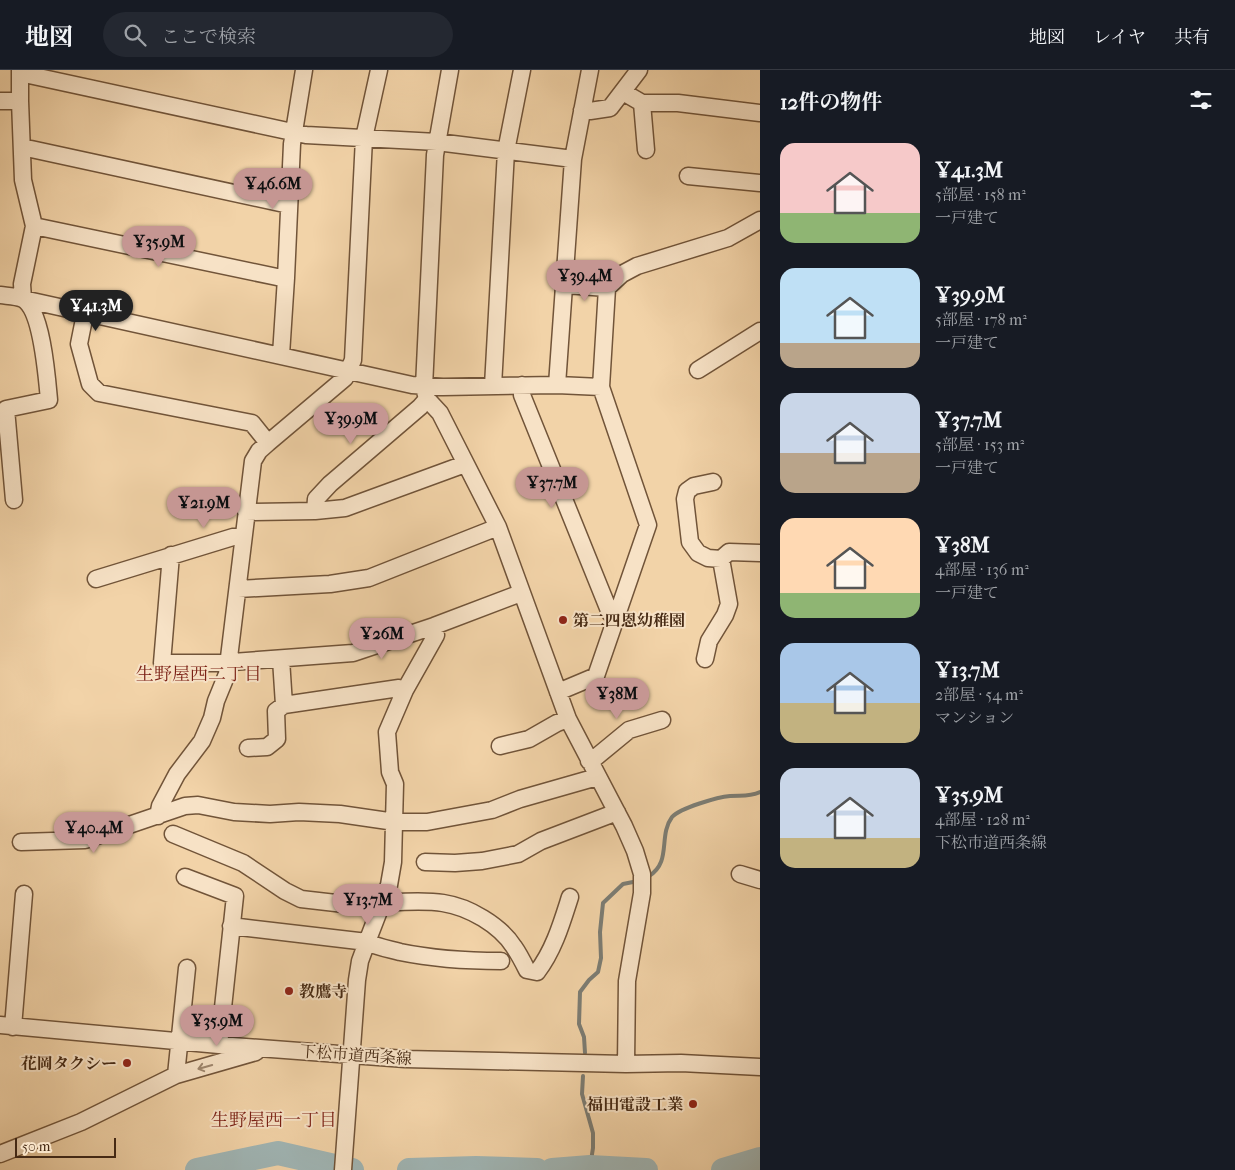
<!DOCTYPE html>
<html lang="ja">
<head>
<meta charset="utf-8">
<style>
  :root { --surface:#171b24; --page:#242831; --text:#f1f3f6; --muted:#9ea1a6; --line:#363941; --accent:#c59692 }
  body { margin:0; font-family:"IM FELL French Canon","Noto Serif JP",serif; background:var(--page); color:var(--text); height:100vh; display:flex; flex-direction:column; font-size:19px; white-space:nowrap }
  * { box-sizing:border-box; margin:0 }
  p { font-size:16px; color:var(--muted) }
  .icon { flex:none; width:28px; height:28px; fill:none; stroke:currentColor; stroke-width:2; stroke-linecap:round; stroke-linejoin:round }
  .map { position:relative; flex:1; overflow:hidden }
  .sheet { display:flex; flex-direction:column; background:var(--surface); width:475px }
  .sheet>* { flex:none }
  .scale { position:absolute; left:15px; bottom:12px; width:101px; box-sizing:border-box; padding-left:5px; border:2px solid #462a14; border-top:0; font-size:14px; line-height:18px; white-space:nowrap; color:#462a14; -webkit-text-stroke:4px #f7e2c6; paint-order:stroke }
  .price { position:absolute; translate:-50% -42px; padding:0 11px; border-radius:18px; background:var(--accent); color:#111; font-size:16px; line-height:32px; filter:drop-shadow(0 1px 2px #0008) }
  .price::after { content:''; position:absolute; left:50%; top:30px; width:15px; height:11px; margin-left:-8px; background:inherit; clip-path:polygon(0 0,100% 0,50% 100%) }
  .price.on { background:#222; color:#fff }
  ul { padding:0; list-style:none }
  li { display:flex; align-items:center; gap:15px; height:125px; padding:0 20px }
  li span { display:grid; place-items:center; flex:none; width:140px; height:100px; border-radius:15px; color:#555 }
  li>.icon { margin-inline-start:auto }
  span .icon { width:60px; height:60px; fill:#fffc; stroke-width:1 }
  li b { font-size:21px }
  h2 { display:flex; justify-content:space-between; align-items:center; height:60px; padding:0 20px; font-size:21px }
  header { display:flex; align-items:center; gap:30px; box-sizing:border-box; height:70px; padding:0 25px; background:var(--surface); border-bottom:1px solid var(--line) }
  header strong { font-size:24px }
  nav { display:flex; gap:28px; margin-inline-start:auto; font-size:18px }
  .search { width:350px; height:45px; background:var(--page); display:flex; align-items:center; gap:12px; box-sizing:border-box; padding:0 18px; border-radius:28px; color:var(--muted); font-size:19px }
  main { display:flex; flex:1; min-height:0 }
  .map>svg:first-child { display:block }
  .lines { fill:none; stroke-linecap:round; stroke-linejoin:round }
  .stream { stroke:#7c7d74; stroke-width:4 }
  .river { stroke:#a0b5b4; stroke-width:24 }
  .minor-casing { stroke:#715439; stroke-width:19 }
  .minor { stroke:#f7e2c6; stroke-width:16 }
  .oneway { stroke:#9e866d }
  .poi-dot { fill:#8f2418; stroke:#f7e2c6; stroke-width:2 }
  .labels { text-anchor:middle; dominant-baseline:central; stroke-width:4; stroke-linejoin:round; paint-order:stroke }
  .poi-label { font-size:16px; font-weight:bold; fill:#462a14; stroke:#f7e2c6; text-anchor:start }
  .street-label { font-size:16px; fill:#462a14; stroke:#f7e2c6 }
  .neighbourhood-label { font-size:18px; fill:#7a1f14; stroke:#f7e2c6 }
</style>
</head>
<body>
<header>
<strong>地図</strong>
<div class="search"><svg class="icon" aria-label="search" viewBox="0 0 24 24"><circle cx="10" cy="10" r="6"/><path d="M15 15l6 6"/></svg>ここで検索</div>
<nav><a>地図</a><a>レイヤ</a><a>共有</a></nav>
</header>
<main>
<div class="map">
<svg width="760" height="1100" viewBox="0 0 760 1100">
  <rect width="100%" height="100%" fill="#f2d3a8"/>
  <filter id="stains"><feTurbulence type="fractalNoise" baseFrequency=".004" numOctaves="4"/><feColorMatrix values="0 0 0 0 .2 0 0 0 0 .09 0 0 0 0 .02 0 0 0 .5 -.17"/></filter>
  <radialGradient id="worn" r=".72"><stop offset=".6" stop-color="#630" stop-opacity="0"/><stop offset="1" stop-color="#630" stop-opacity=".3"/></radialGradient>
  <g class="lines">
    <path class="stream" d="M 649,806 C 672,792 658,766 672,747 C 680,738 718,727 730,726 C 741,725 749,727 760,722
      M 585,983 L 584,967 L 579,954 L 580,922 L 589,910 L 598,902 L 601,888 L 600,862 L 603,833 L 623,814 L 633,812
      M 583,1006 L 582,1024 L 593,1063 L 593,1078 L 590,1097"/>
    <path class="river" d="M 197,1100 L 278,1083 L 352,1100
      M 409,1100 L 476,1098 L 537,1100
      M 552,1100 L 590,1097 L 646,1100
      M 723,1100 L 760,1089"/>
    <g class="minor-casing">
      <path id="minor" d="M 20,0 L 20,31 L 23,110 L 34,156 L 22,214 L 23,229 L 412,315 L 443,317 L 557,315 L 573,89 L 590,0
        M 450,0 L 435,85 L 424,317 L 427,329 L 440,343 L 498,457 L 568,649 L 624,756 L 635,781 L 642,804 L 642,823 L 627,911 L 626,994
        M 20,5 L 29,5 L 306,65 L 437,72 L 573,89
        M 623,22 L 642,33 L 678,33 L 760,43
        M 0,31 L 20,31
        M 642,33 L 646,80
        M 582,40 L 590,41 L 610,38 L 639,0
        M 22,79 L 31,79 L 289,135
        M 688,106 L 760,113
        M 34,156 L 277,207 L 286,208
        M 565,215 L 607,218
        M 0,225 C 7,226 17,226 23,229 C 42,240 47,308 49,330 L 6,339 L 14,430
        M 85,244 L 79,274 L 90,314 L 99,323 L 252,353 L 268,373
        M 281,285 L 286,208 L 292,74 L 304,0
        M 698,300 L 760,261
        M 522,315 L 522,325 L 610,543 L 616,548
        M 557,315 L 601,317 L 607,218 L 622,204 L 637,196 L 728,168 L 760,150
        M 493,316 L 506,81 L 522,0
        M 713,412 L 694,416 L 687,421 L 685,429 L 690,472 L 698,483 L 708,488 L 721,489
        M 315,441 L 316,429 L 330,414 L 420,337 L 427,329
        M 246,442 L 315,441 L 345,438 L 465,394
        M 171,485 L 162,593 L 219,593 L 353,583 L 434,556 L 521,523
        M 96,509 L 233,467 L 243,466
        M 238,519 L 330,514 L 369,508 L 498,457
        M 281,589 L 284,635 L 399,618 L 405,620
        M 705,589 L 709,571 L 725,545 L 729,534 L 721,489 L 729,482 L 760,483
        M 558,622 L 596,606 L 648,455 L 601,317
        M 500,676 L 529,669 L 557,653 L 568,649
        M 248,678 L 267,677 L 277,669 L 276,641 L 284,635
        M 589,691 L 595,688 L 629,660 L 662,650
        M 158,746 L 160,736 L 177,704 L 202,671 L 212,648 L 216,631 L 227,604 L 253,391 L 259,381 L 268,373 L 345,308 L 353,290 L 364,68 L 379,0
        M 173,764 L 243,793 L 285,821 L 301,829 L 379,838
        M 21,772 L 85,770 L 185,736 L 198,735 L 234,742 L 270,744 L 299,742 L 340,744 L 395,752 L 427,752 L 492,740 L 520,729 L 597,707
        M 425,792 L 455,793 L 482,791 L 518,784 L 541,771 L 617,742
        M 740,804 L 760,810
        M 185,807 L 235,826 L 219,975
        M 383,830 L 389,832 C 407,832 426,830 443,833 C 469,837 500,855 514,877 C 519,884 523,892 527,900 L 537,902 C 554,880 562,852 570,827
        M 231,856 L 367,872 C 377,877 389,879 400,882 C 434,889 467,891 501,891
        M 0,955 L 219,975 L 405,989 L 626,994 L 681,993 L 760,997
        M 13,957 L 24,824
        M 176,1005 L 256,982
        M 0,1084 L 81,1052 L 176,1005 L 187,898
        M 343,1100 L 357,910 L 360,891 L 367,872 L 389,815 L 393,792 L 395,714 L 390,702 L 387,662 L 405,620 L 436,565 L 434,556"/>
    </g>
    <use href="#minor" class="minor"/>
  </g>
  <defs><path id="oneway-shaft" d="M-6 0H5M1.5-3L5.5 0L1.5 3" fill="none" stroke-width="1.6" stroke-linecap="round" stroke-linejoin="round" transform="scale(1.25)"/></defs>
  <use class="oneway" href="#oneway-shaft" transform="translate(205 997) rotate(164)"/>
  <g class="poi-dot">
    <circle cx="563" cy="550" r="5"/>
    <circle cx="289" cy="921" r="5"/>
    <circle cx="127" cy="993" r="5"/>
    <circle cx="693" cy="1034" r="5"/>
  </g>
  <g class="labels">
    <g class="poi-label">
      <text x="573" y="550">第二四恩幼稚園</text>
      <text x="299" y="921">教鷹寺</text>
      <text x="117" y="993" text-anchor="end">花岡タクシー</text>
      <text x="683" y="1034" text-anchor="end">福田電設工業</text>
    </g>
    <g class="street-label">
      <text transform="translate(356 985) rotate(4)">下松市道西条線</text>
    </g>
    <g class="neighbourhood-label">
      <text x="199" y="604">生野屋西二丁目</text>
      <text x="274" y="1050">生野屋西一丁目</text>
    </g>
  </g>
  <rect width="100%" height="100%" filter="url(#stains)"/>
  <rect width="100%" height="100%" fill="url(#worn)"/>
</svg>
<div class="scale">50 m</div>
<b class="price" style="left:273px;top:140px">¥46.6M</b>
<b class="price" style="left:159px;top:198px">¥35.9M</b>
<b class="price" style="left:585px;top:232px">¥39.4M</b>
<b class="price on" style="left:96px;top:262px">¥41.3M</b>
<b class="price" style="left:351px;top:375px">¥39.9M</b>
<b class="price" style="left:552px;top:439px">¥37.7M</b>
<b class="price" style="left:204px;top:459px">¥21.9M</b>
<b class="price" style="left:382px;top:590px">¥26M</b>
<b class="price" style="left:617px;top:650px">¥38M</b>
<b class="price" style="left:94px;top:784px">¥40.4M</b>
<b class="price" style="left:368px;top:856px">¥13.7M</b>
<b class="price" style="left:217px;top:977px">¥35.9M</b>
</div>
<section class="sheet">
<h2>12件の物件<svg class="icon" aria-label="filters" viewBox="0 0 24 24"><path d="M4 7h16M4 17h16"/><circle cx="9" cy="7" r="2"/><circle cx="15" cy="17" r="2"/></svg></h2>
<ul>
<li><span style="background:linear-gradient(#f6c9c9 70%,#8fb573 0)"><svg class="icon" aria-label="home" viewBox="0 0 24 24"><path d="M3 11l9-7 9 7M6 9v11h12V9"/></svg></span><div><b>¥41.3M</b><p>5部屋 · 158 m²</p><p>一戸建て</p></div></li>
<li><span style="background:linear-gradient(#bfe0f5 75%,#b9a48a 0)"><svg class="icon" aria-label="home" viewBox="0 0 24 24"><path d="M3 11l9-7 9 7M6 9v11h12V9"/></svg></span><div><b>¥39.9M</b><p>5部屋 · 178 m²</p><p>一戸建て</p></div></li>
<li><span style="background:linear-gradient(#c9d6e8 60%,#b9a48a 0)"><svg class="icon" aria-label="home" viewBox="0 0 24 24"><path d="M3 11l9-7 9 7M6 9v11h12V9"/></svg></span><div><b>¥37.7M</b><p>5部屋 · 153 m²</p><p>一戸建て</p></div></li>
<li><span style="background:linear-gradient(#ffd9b3 75%,#8fb573 0)"><svg class="icon" aria-label="home" viewBox="0 0 24 24"><path d="M3 11l9-7 9 7M6 9v11h12V9"/></svg></span><div><b>¥38M</b><p>4部屋 · 136 m²</p><p>一戸建て</p></div></li>
<li><span style="background:linear-gradient(#a9c7e8 60%,#c2b280 0)"><svg class="icon" aria-label="home" viewBox="0 0 24 24"><path d="M3 11l9-7 9 7M6 9v11h12V9"/></svg></span><div><b>¥13.7M</b><p>2部屋 · 54 m²</p><p>マンション</p></div></li>
<li><span style="background:linear-gradient(#c9d6e8 70%,#c2b280 0)"><svg class="icon" aria-label="home" viewBox="0 0 24 24"><path d="M3 11l9-7 9 7M6 9v11h12V9"/></svg></span><div><b>¥35.9M</b><p>4部屋 · 128 m²</p><p>下松市道西条線</p></div></li>
</ul>
</section>
</main>
</body>
</html>
